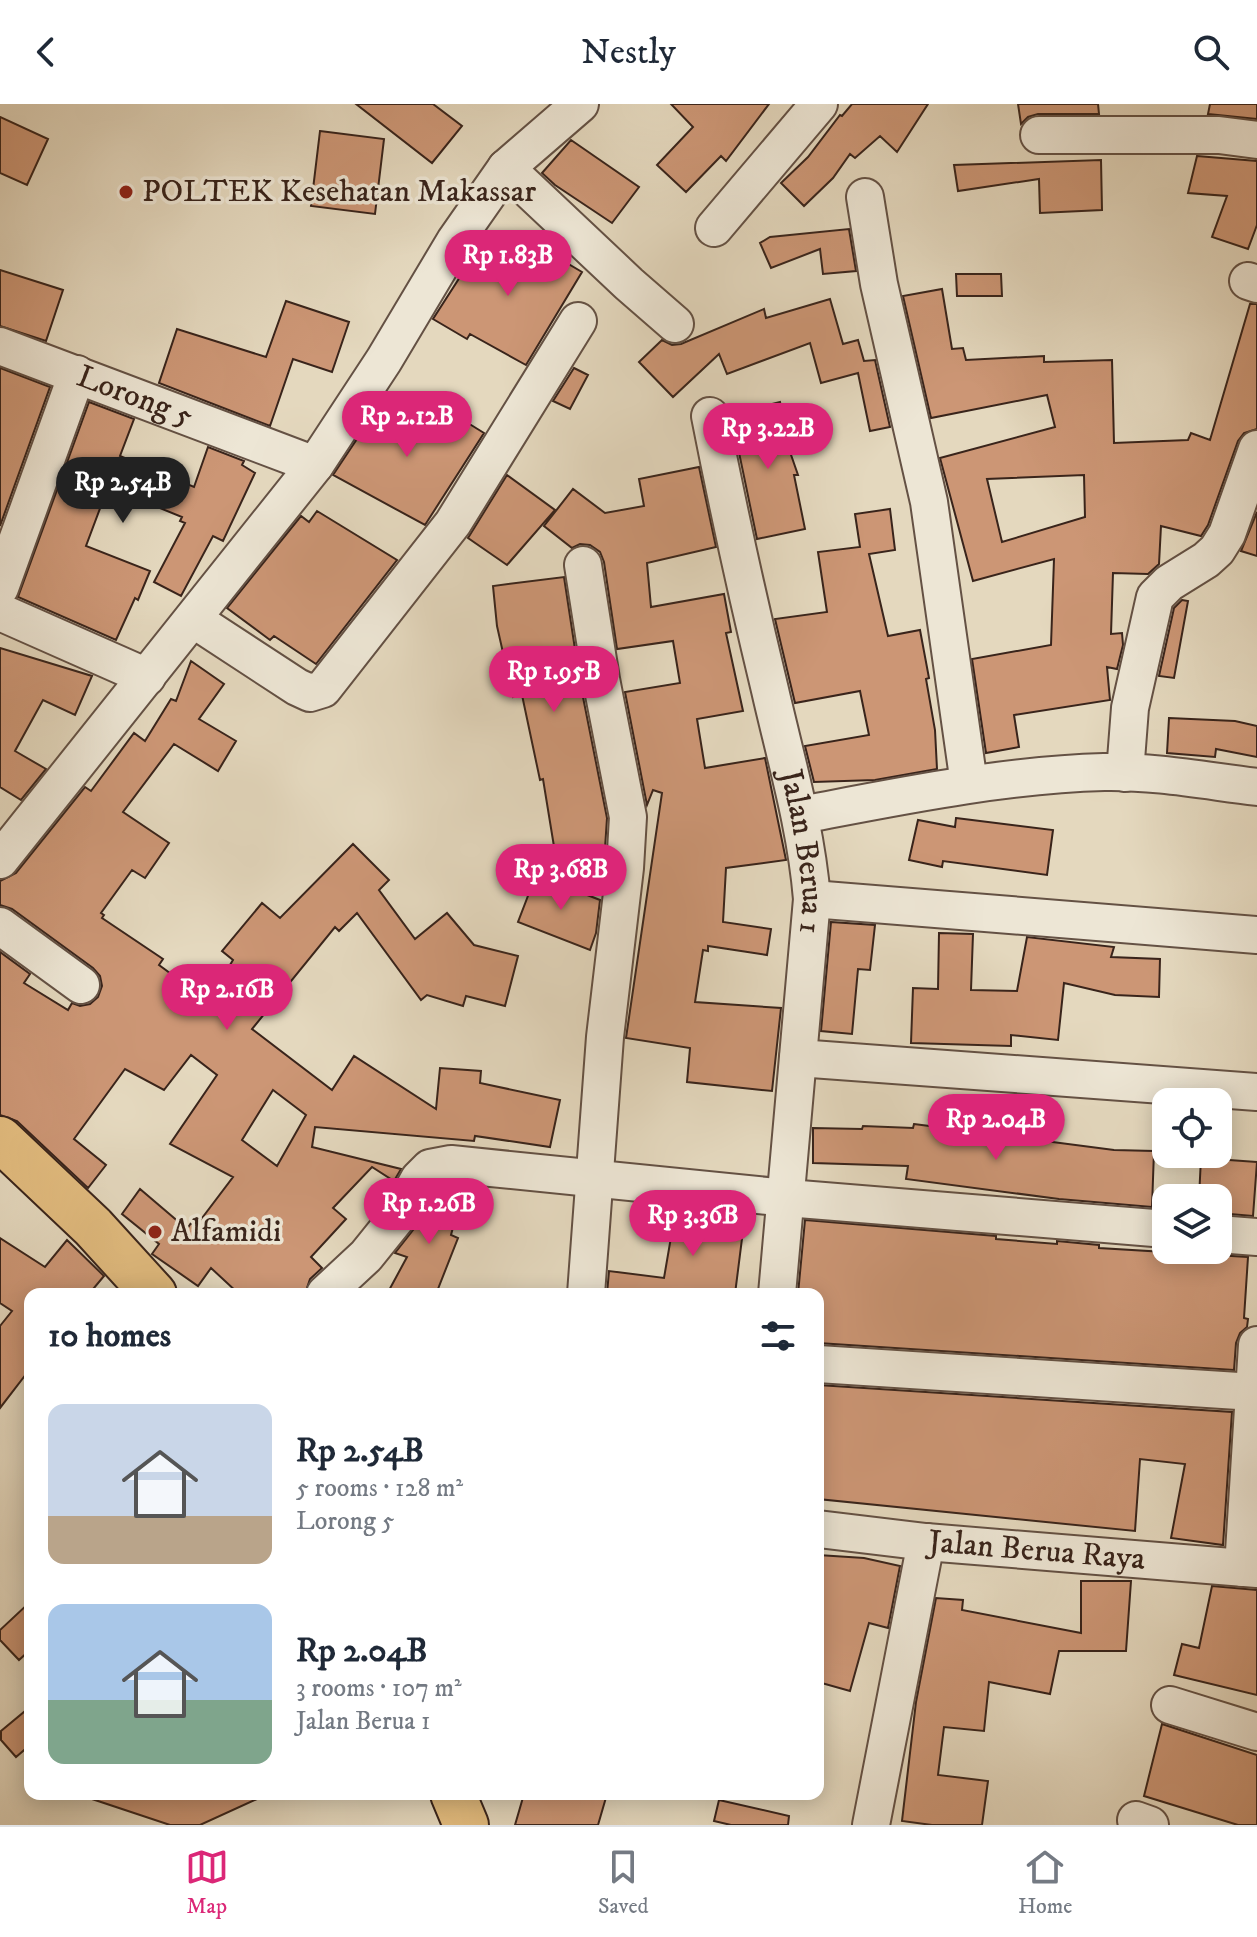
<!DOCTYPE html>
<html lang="en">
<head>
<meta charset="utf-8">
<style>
  :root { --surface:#fff; --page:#f6f6f7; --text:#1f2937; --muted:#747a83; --line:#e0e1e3; --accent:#db2777 }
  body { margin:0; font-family:"IM FELL DW Pica",serif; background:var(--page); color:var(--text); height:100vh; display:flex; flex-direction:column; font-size:30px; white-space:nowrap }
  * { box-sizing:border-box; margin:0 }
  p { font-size:26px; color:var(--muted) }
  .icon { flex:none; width:44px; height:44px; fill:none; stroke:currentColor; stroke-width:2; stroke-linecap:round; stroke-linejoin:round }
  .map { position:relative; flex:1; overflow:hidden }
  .details { position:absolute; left:24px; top:1184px; width:800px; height:512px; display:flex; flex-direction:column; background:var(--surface); border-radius:16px; box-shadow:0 4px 20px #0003 }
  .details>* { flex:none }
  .tools { position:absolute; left:1152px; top:984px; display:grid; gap:16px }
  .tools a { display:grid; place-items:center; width:80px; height:80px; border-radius:16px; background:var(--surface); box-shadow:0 4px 20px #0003; font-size:40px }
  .price { position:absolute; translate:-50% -68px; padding:0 18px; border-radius:28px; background:var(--accent); color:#fff; font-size:26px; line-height:52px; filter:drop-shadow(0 2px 4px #0008) }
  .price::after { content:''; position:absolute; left:50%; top:48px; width:24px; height:18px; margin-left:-12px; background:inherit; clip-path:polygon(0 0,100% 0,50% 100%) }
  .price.current { background:#222; color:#fff }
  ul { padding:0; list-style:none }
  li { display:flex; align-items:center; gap:24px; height:200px; padding:0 24px }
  li span { display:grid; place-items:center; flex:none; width:224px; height:160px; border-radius:16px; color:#555 }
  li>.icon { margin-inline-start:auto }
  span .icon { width:96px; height:96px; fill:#fffc; stroke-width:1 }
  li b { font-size:34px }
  h2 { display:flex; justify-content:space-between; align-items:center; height:96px; padding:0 24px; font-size:34px }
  header { display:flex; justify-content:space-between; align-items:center; height:104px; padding:0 24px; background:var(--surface); font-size:36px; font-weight:600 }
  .tab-bar { display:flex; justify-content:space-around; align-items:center; height:112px; border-top:2px solid var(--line); background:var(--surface); font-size:22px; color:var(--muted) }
  .tab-bar a { display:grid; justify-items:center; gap:4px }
  .tab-bar .current { color:var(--accent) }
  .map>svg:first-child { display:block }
  .building { fill:#cc9675; stroke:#39241b; stroke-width:2; fill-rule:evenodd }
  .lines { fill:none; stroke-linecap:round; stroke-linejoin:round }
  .minor-casing { stroke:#645144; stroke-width:40 }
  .major-casing { stroke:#39241b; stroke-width:48 }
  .minor { stroke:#ede6d5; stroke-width:36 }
  .major { stroke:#e2bc7f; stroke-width:44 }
  .poi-dot { fill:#8f2418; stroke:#ede6d5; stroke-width:3 }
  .labels { text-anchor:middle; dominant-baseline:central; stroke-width:7; stroke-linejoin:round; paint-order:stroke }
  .poi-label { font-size:32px; fill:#39241b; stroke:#ede6d5; text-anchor:start }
  .street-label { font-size:32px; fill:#39241b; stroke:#ede6d5 }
</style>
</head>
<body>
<header><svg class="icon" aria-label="back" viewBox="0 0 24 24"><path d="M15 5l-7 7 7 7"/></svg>Nestly<svg class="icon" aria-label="search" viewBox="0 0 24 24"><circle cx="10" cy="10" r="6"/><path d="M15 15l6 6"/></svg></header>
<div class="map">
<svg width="1257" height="1721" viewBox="0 0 1257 1721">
  <rect width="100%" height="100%" fill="#e4d8be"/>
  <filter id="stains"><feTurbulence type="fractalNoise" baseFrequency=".0025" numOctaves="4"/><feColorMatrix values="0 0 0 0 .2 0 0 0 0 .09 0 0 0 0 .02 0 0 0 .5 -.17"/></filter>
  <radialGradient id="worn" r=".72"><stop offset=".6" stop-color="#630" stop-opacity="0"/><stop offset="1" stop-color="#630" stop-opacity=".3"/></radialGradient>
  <path class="building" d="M 356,0 L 433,0 L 462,22 L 432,59 Z
    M 671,0 L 769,0 L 726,57 L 721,52 L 686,88 L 657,61 L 693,23 Z
    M 852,0 L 928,0 L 897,48 L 880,32 L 855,54 L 850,50 L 833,74 L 804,102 L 781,79 L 808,53 L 840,11 L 842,12 Z
    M 1018,0 L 1098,0 L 1099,10 L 1038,10 L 1028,13 L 1021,20 Z
    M 1210,0 L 1257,0 L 1257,15 L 1208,10 Z
    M 0,13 L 48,35 L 27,81 L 0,69 Z
    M 320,27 L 384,35 L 375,110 L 311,102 Z
    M 571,36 L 639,83 L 612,119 L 555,81 L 542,69 Z
    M 1197,52 L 1257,57 L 1257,121 L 1248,145 L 1212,133 L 1227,92 L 1188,89 Z
    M 1101,56 L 1102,106 L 1040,109 L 1039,75 L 958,87 L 954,61 Z
    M 849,125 L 856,167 L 823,170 L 820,145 L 771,164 L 760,139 L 770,133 Z
    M 487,131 L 528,159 L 538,142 L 582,168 L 526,261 L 470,230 L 467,235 L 433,215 Z
    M 0,166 L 63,186 L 46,237 L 0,222 Z
    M 956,170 L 1001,170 L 1002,192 L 957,192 Z
    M 942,185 L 952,245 L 963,244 L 966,256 L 1044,252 L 1044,258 L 1112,256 L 1114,339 L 1188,336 L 1191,329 L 1210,336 L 1250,200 L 1257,200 L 1257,325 L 1244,329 L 1238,337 L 1208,421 L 1201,432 L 1161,422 L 1159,460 L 1148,470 L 1113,469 L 1111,530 L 1122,529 L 1123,541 L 1117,565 L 1107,563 L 1110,596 L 1014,611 L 1019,643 L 986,649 L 972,555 L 1051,541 L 1054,455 L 973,477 L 940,354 L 1055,323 L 1047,291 L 931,314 L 903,192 ZM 1084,371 L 1085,413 L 1002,438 L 987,375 Z
    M 830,195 L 843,240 L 858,236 L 864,257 L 875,256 L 890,323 L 870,327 L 858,269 L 821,279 L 810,239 L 727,270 L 719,250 L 673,293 L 639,258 L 662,236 L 672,241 L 681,240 L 764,205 L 766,214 Z
    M 286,197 L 349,218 L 332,268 L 293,255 L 270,322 L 159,279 L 177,225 L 266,253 Z
    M 0,264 L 50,283 L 0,422 Z
    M 574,264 L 588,271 L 570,305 L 553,297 Z
    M 393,290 L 451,334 L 463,316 L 484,329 L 425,421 L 333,371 L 381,299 L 384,301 Z
    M 89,298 L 134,315 L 120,352 L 194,383 L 208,343 L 244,357 L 242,361 L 255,369 L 223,437 L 213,432 L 181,492 L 154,478 L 185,419 L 180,417 L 182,413 L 108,383 L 86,442 L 150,467 L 138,496 L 135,494 L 116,536 L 18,493 Z
    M 780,298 L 789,345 L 798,371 L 794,371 L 805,425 L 757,435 L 731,310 Z
    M 699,363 L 716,443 L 647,459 L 651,503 L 724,490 L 731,528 L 726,529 L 743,607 L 697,615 L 705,664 L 765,654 L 786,756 L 726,764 L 723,818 L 771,825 L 767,851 L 708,842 L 708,847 L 703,846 L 695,898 L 781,904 L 772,987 L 687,978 L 690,944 L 626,934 L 662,689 L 653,686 L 647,701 L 625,588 L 680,579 L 673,537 L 617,545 L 604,458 L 600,448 L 590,441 L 580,440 L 572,444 L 544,422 L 573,385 L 605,409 L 644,402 L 639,375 Z
    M 507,371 L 555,406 L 507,461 L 468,434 Z
    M 890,405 L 895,446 L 869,450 L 888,532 L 920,526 L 929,574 L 926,575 L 935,626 L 937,665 L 875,676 L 814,678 L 805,642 L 869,631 L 860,587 L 795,599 L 775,515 L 827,508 L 818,448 L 860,443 L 855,410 Z
    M 317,407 L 397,456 L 316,560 L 274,532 L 270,536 L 227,504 L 301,412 L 309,418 Z
    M 1257,408 L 1257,452 L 1241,447 Z
    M 564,473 L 580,578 L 607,714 L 604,759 L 558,767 L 543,675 L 540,676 L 522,591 L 513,593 L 497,522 L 493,482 Z
    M 1182,496 L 1188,497 L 1174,574 L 1159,572 L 1174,504 Z
    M 0,544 L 92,572 L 75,611 L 43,596 L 15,647 L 46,665 L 21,696 L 0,683 Z
    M 191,557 L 224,580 L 199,615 L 236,637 L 218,667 L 174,640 L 123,708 L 169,739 L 145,774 L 132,766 L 101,809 L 104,811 L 102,814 L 163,855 L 159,861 L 208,897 L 233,856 L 222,847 L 262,799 L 280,814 L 353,740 L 389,776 L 379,786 L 415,835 L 447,809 L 474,841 L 518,852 L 505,902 L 466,892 L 463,902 L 427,891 L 421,896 L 357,809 L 339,827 L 335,823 L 252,925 L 332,986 L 354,952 L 436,1005 L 440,964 L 481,967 L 480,979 L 560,996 L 550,1043 L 475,1032 L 474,1037 L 315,1023 L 312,1043 L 401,1065 L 394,1077 L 372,1063 L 333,1104 L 346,1115 L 311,1153 L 322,1164 L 310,1175 L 305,1190 L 239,1190 L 211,1164 L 198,1182 L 152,1150 L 159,1140 L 122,1110 L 140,1085 L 187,1125 L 191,1119 L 196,1122 L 233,1073 L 170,1040 L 217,971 L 191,951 L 164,986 L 125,965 L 74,1035 L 106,1061 L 88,1084 L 17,1017 L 0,1011 L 0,848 L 30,870 L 24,879 L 68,906 L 72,899 L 80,902 L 90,900 L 98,893 L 102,882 L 100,872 L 93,864 L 12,805 L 0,801 L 0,777 L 16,769 L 85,683 L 91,687 L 134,629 L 145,637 L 171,595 L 176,597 ZM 273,986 L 306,1011 L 277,1062 L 242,1036 Z
    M 1169,614 L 1235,617 L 1257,622 L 1257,653 L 1216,645 L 1215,653 L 1167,649 Z
    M 956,714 L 1053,726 L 1047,771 L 943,757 L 942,763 L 909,756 L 918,716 L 955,723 Z
    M 536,771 L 600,796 L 596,829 L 590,846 L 518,818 Z
    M 831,818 L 875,821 L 870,866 L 858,865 L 852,930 L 821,927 Z
    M 939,829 L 973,830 L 971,886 L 1017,887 L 1027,833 L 1114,843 L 1111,853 L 1160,855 L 1159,893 L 1115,891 L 1064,879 L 1058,936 L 1011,931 L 1011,942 L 911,939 L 913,884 L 938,885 Z
    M 914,1020 L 1114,1046 L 1154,1047 L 1152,1103 L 1059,1095 L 906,1075 L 908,1062 L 813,1059 L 813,1024 L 862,1025 L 863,1022 L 913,1024 Z
    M 1201,1054 L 1257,1058 L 1253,1112 L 1218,1109 L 1218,1094 L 1199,1094 Z
    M 452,1081 L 464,1082 L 451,1131 L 458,1134 L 436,1190 L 387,1190 L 407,1153 L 395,1149 L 417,1121 L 436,1088 L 440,1083 Z
    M 676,1104 L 745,1111 L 735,1190 L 607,1190 L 609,1167 L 664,1174 Z
    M 805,1116 L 996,1132 L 996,1135 L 1057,1140 L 1057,1137 L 1099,1141 L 1099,1144 L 1248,1153 L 1244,1214 L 1248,1215 L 1247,1223 L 1240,1229 L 1236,1239 L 1234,1266 L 818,1239 L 818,1190 L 798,1190 Z
    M 0,1134 L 45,1163 L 67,1136 L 104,1172 L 89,1190 L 30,1190 L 30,1265 L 0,1304 L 0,1222 L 12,1207 L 0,1199 Z
    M 818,1281 L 1232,1308 L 1223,1441 L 1171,1434 L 1185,1360 L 1140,1355 L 1135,1427 L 818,1395 Z
    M 818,1451 L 864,1454 L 900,1462 L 888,1524 L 869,1519 L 850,1587 L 818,1578 Z
    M 1081,1477 L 1131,1477 L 1126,1547 L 1059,1547 L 1050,1590 L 989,1578 L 984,1627 L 944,1623 L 938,1671 L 988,1677 L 982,1721 L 932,1721 L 902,1717 L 916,1598 L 936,1494 L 963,1496 L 962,1506 L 1081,1529 Z
    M 1212,1482 L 1257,1486 L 1257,1591 L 1174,1571 L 1182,1540 L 1199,1544 Z
    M 30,1498 L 30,1546 L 19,1556 L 0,1536 L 0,1526 Z
    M 30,1603 L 30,1641 L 16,1653 L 1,1636 L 1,1627 Z
    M 1162,1620 L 1257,1651 L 1257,1721 L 1238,1721 L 1144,1692 Z
    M 90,1690 L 268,1690 L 200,1721 L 170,1721 L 89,1694 Z
    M 524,1690 L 607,1690 L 598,1721 L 515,1721 Z
    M 719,1696 L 789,1712 L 788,1721 L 731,1721 L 714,1717 Z"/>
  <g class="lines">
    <g class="minor-casing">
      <g id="minor">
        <path d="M 1039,31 L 1219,31 L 1257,36"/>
        <path d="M 506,64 L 629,180 L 675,220"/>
        <path d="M 865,93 L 879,180 L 929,398 L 969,680"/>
        <path d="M 714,124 L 819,0"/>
        <path d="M 1248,177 L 1257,180"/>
        <path id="s1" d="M 0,242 L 315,361"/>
        <path id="s2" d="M 710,312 C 728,404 748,495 770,586 C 786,656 806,723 812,795 L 777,1190"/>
        <path d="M 583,461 L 601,575 L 628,713 L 625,764 L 605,933 L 586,1190"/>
        <path d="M 0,484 L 77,270"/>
        <path d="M 0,508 L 147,573"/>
        <path d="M 193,515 L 297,583 L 310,589 L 323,585 L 453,419 L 578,217"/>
        <path d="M 1125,669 L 1130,604 L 1155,493 L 1169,479 L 1206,456 L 1217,446 L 1227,430 L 1257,345"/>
        <path d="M 801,711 C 901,692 1002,671 1104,668 C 1155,667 1207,677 1257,683"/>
        <path d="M 0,756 L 315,361 L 384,256 L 455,137 L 506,64 L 580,0"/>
        <path d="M 812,795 L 1257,831"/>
        <path d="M 0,822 L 81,881"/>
        <path d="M 798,954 L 1257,988"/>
        <path d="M 1218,1130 L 1257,1133"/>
        <path d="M 325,1190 L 366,1152 L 399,1111 L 419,1075 L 430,1064 L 451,1060 L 787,1094 L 1166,1125"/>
        <path d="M 818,1260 L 1254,1288"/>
        <path id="s3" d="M 818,1425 L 926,1438 L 1257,1465"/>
        <path d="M 1243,1464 L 1257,1241"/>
        <path d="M 1170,1601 L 1257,1628"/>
        <path d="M 1136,1716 L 1150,1721"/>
        <path d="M 871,1721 L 926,1438"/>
      </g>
    </g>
    <g class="major-casing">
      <path id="major" d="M 0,1035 L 93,1123 L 154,1190
        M 453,1690 L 466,1721"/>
    </g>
    <use href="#minor" class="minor"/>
    <use href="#major" class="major"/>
  </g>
  <g class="poi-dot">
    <circle cx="126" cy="88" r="8"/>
    <circle cx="155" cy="1128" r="8"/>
  </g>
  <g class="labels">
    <g class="poi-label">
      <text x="142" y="88">POLTEK Kesehatan Makassar</text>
      <text x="171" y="1128">Alfamidi</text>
    </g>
    <g class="street-label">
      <text stroke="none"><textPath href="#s1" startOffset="144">Lorong 5</textPath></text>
      <text stroke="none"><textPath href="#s2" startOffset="446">Jalan Berua 1</textPath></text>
      <text stroke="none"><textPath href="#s3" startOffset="220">Jalan Berua Raya</textPath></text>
    </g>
  </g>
  <rect width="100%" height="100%" filter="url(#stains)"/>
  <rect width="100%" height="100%" fill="url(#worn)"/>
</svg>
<div class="tools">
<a><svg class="icon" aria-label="locate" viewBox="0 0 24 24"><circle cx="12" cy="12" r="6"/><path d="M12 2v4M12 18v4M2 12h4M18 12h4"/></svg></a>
<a><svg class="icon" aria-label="layers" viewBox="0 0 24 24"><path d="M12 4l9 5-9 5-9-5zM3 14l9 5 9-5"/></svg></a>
</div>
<b class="price" style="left:508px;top:194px">Rp 1.83B</b>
<b class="price" style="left:407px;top:355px">Rp 2.12B</b>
<b class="price" style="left:768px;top:367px">Rp 3.22B</b>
<b class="price current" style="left:123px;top:421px">Rp 2.54B</b>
<b class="price" style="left:554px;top:610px">Rp 1.95B</b>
<b class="price" style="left:561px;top:808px">Rp 3.68B</b>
<b class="price" style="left:227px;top:928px">Rp 2.16B</b>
<b class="price" style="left:996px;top:1058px">Rp 2.04B</b>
<b class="price" style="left:429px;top:1142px">Rp 1.26B</b>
<b class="price" style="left:693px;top:1154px">Rp 3.36B</b>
<section class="details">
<h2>10 homes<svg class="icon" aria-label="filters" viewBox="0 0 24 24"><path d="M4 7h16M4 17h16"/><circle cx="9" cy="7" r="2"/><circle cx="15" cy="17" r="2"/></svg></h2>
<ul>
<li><span style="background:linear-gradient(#c9d6e8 70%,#b9a48a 0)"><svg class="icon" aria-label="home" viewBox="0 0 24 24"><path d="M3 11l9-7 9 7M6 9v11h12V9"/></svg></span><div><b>Rp 2.54B</b><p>5 rooms · 128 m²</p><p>Lorong 5</p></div></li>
<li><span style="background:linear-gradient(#a9c7e8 60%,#7fa58c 0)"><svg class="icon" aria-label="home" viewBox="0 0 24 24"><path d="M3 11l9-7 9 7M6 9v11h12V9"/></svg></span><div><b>Rp 2.04B</b><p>3 rooms · 107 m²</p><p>Jalan Berua 1</p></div></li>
</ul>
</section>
</div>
<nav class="tab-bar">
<a class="current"><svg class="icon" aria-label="map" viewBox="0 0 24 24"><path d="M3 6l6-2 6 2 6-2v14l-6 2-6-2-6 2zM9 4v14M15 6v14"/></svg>Map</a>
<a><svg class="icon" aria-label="saved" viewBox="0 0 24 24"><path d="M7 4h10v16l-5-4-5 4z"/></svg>Saved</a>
<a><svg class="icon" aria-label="home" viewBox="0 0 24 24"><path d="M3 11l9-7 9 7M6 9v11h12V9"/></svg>Home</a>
</nav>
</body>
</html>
